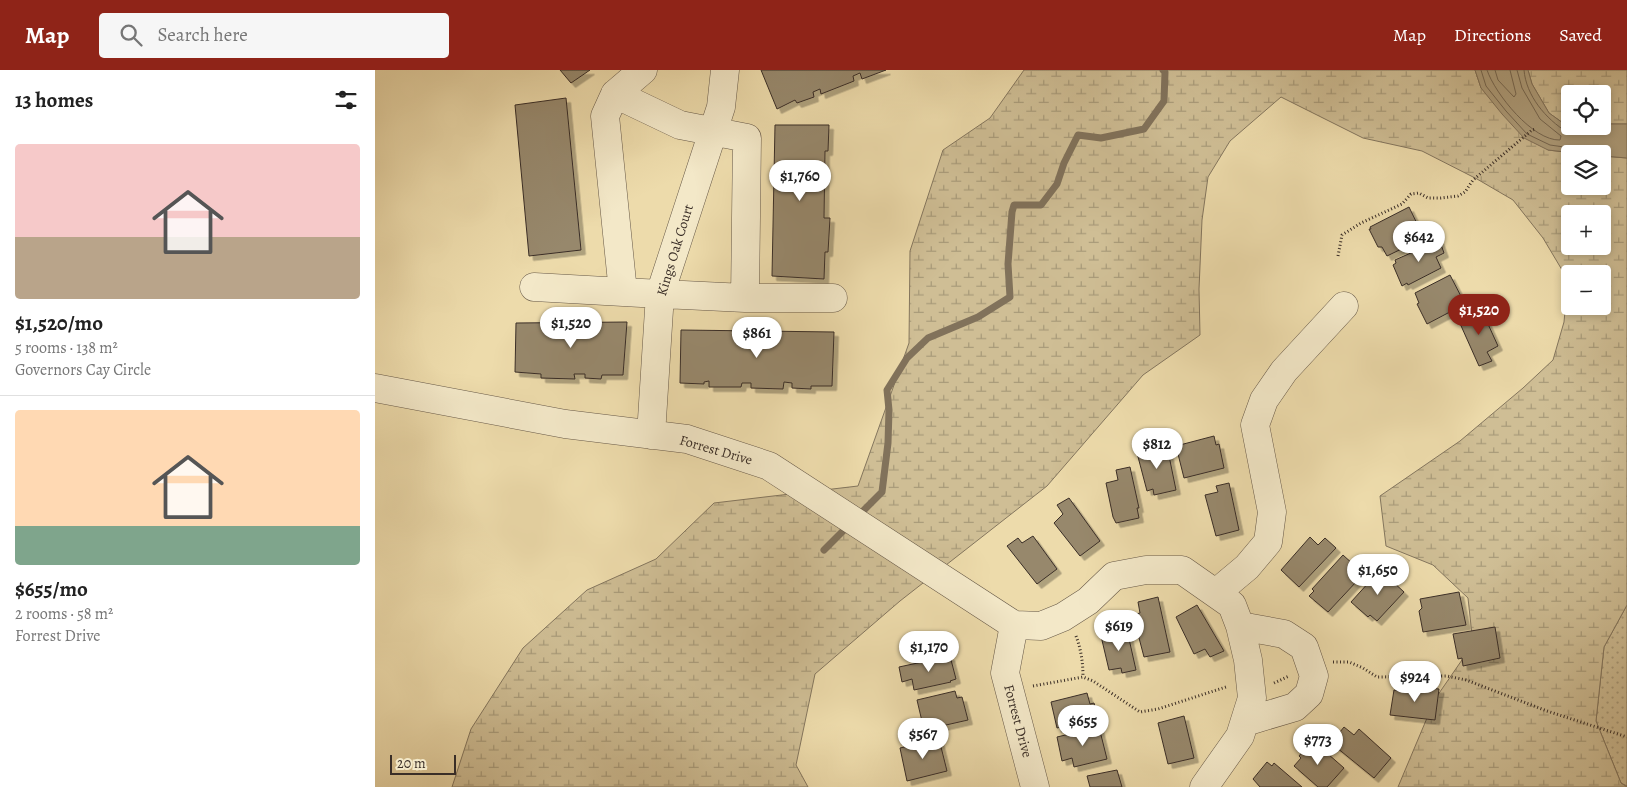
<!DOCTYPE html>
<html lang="en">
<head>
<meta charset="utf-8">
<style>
  :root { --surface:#fff; --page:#f6f6f6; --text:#222; --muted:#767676; --line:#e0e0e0; --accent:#8f2418 }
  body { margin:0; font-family:Alegreya,serif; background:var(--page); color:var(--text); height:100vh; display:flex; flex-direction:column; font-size:19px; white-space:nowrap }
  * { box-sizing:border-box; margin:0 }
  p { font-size:16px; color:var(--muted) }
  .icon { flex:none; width:28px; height:28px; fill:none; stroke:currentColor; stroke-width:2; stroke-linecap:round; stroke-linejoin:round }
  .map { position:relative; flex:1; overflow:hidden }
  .drawer { display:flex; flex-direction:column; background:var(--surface); width:375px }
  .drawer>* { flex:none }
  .tools { position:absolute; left:1186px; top:15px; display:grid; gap:10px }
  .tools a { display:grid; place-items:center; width:50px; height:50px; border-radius:5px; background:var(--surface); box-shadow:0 2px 8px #0003; font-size:25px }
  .scale { position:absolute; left:15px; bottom:12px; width:66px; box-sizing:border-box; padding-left:5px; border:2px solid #3a2e27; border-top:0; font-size:14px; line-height:18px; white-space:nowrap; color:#3a2e27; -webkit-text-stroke:4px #f3e8c8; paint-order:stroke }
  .price { position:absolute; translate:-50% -42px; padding:0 11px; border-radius:18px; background:#fff; color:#222; font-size:16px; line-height:32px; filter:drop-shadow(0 1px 2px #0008) }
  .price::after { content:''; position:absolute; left:50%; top:30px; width:15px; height:11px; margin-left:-8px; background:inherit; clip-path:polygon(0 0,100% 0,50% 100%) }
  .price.current { background:var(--accent); color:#fff }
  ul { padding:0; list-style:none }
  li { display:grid; align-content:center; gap:10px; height:265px; padding:0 15px }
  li+li { border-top:1px solid var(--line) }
  li span { display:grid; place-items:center; height:155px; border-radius:5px; color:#555 }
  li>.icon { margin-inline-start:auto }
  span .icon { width:90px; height:90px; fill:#fffc; stroke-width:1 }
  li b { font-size:21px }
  h2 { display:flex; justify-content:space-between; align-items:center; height:60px; padding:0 15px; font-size:21px }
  header { display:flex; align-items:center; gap:30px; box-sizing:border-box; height:70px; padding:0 25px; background:var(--accent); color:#fff }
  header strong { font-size:24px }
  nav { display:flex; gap:28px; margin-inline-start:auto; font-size:18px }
  .search { width:350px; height:45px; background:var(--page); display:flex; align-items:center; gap:12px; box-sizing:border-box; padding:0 18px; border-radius:5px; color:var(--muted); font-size:19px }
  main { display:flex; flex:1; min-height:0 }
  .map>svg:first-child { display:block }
  .grass { fill:url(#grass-dots); stroke:#84765e }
  .wetland { fill:url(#wetland-marsh); stroke:#84765e; fill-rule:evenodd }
  .water { fill:#b0a07e; stroke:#81725b }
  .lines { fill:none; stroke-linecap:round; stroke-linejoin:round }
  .shore { stroke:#756752; stroke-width:1 }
  .stream { stroke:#81725b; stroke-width:7 }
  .building { fill:#97886c; stroke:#3a2e27; filter:url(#shadow) }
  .minor-casing { stroke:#675948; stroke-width:29 }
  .path { stroke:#3a2e27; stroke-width:3; stroke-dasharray:1 2.5; stroke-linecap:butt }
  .minor { stroke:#f3e8c8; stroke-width:28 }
  .labels { text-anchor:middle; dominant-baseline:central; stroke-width:4; stroke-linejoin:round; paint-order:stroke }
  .street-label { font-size:14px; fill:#3a2e27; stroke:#f3e8c8 }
</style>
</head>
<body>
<header>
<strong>Map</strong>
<div class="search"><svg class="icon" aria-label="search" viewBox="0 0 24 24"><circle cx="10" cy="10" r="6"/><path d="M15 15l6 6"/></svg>Search here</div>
<nav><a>Map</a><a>Directions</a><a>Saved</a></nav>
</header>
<main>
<section class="drawer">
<h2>13 homes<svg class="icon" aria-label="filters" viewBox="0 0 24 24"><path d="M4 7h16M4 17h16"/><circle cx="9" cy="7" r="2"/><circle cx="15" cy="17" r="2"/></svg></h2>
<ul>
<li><span style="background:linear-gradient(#f6c9c9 60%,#b9a48a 0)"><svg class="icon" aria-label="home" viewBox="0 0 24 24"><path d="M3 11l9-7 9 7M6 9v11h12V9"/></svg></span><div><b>$1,520/mo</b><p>5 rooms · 138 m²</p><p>Governors Cay Circle</p></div></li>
<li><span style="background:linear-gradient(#ffd9b3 75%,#7fa58c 0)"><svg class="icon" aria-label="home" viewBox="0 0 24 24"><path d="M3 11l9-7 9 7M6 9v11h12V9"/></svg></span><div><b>$655/mo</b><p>2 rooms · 58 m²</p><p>Forrest Drive</p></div></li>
</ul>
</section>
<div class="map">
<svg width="1252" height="717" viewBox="0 0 1252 717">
  <defs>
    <pattern id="grass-dots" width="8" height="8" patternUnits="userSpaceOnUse" patternTransform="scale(1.25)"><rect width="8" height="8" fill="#cfbe95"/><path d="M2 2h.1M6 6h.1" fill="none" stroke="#a99b7a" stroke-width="1.8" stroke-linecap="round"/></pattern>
    <pattern id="wetland-marsh" width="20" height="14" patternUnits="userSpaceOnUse" patternTransform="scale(1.25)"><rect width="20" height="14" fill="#cfbe95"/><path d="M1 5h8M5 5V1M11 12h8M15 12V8" fill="none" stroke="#a99b7a"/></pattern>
    <filter id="shadow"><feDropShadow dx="4.5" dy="4.5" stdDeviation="0" flood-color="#0004"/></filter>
  </defs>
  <rect width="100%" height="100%" fill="#eddbab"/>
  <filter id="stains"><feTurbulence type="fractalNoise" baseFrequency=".004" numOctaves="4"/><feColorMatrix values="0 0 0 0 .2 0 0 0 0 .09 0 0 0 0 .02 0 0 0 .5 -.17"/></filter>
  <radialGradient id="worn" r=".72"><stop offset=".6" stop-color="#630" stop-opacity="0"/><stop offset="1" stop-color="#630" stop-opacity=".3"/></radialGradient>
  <path class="grass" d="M 1252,535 L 1252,716 L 1246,713 L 1221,651 L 1229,577 Z"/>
  <path class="wetland" d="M 649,0 L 1100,0 L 1106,18 L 1173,80 L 1207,84 L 1195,84 L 1195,116 L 1228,116 L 1228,86 L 1252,88 L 1252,535 L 1229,577 L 1221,651 L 1246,713 L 1252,717 L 1023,717 L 1060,629 L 1098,574 L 1093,528 L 1058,495 L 1011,476 L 1005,426 L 1085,371 L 1148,318 L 1178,290 L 1189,252 L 1193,210 L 1168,168 L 1138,130 L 1102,109 L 1047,81 L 988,68 L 906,27 L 855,71 L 833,107 L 827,150 L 824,219 L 825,265 L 768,305 L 672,416 L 525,531 L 440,604 L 421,695 L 433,717 L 77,717 L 96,659 L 148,578 L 212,520 L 281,489 L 339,433 L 483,416 L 534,273 L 535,181 L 568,80 L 615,48 ZM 1195,144 L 1228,144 L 1228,176 L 1195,176 ZM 1195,204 L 1228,204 L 1228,236 L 1195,236 Z
    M 1153,0 L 1252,0 L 1252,54 L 1228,54 L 1228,24 L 1195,24 L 1195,56 L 1207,56 L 1195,58 L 1174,43 L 1157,14 Z"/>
  <path class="water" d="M 1100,0 L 1153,0 L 1157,14 L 1174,43 L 1195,58 L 1207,56 L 1228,56 L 1228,54 L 1252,54 L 1252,88 L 1228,86 L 1228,84 L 1207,84 L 1173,80 L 1149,68 L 1127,44 L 1106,18 Z"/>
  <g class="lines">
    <path class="shore" d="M 1106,0 L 1111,16 L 1131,41 L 1152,64 L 1175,75 L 1196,78 L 1200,84
      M 1112,0 C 1120,24 1158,71 1185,70 L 1186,66 L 1165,49 L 1147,18 L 1142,0
      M 1120,0 L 1123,10 L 1139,27 L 1141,24 L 1135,0
      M 1149,0 C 1151,26 1171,49 1192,62 L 1198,61 L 1200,56"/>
    <path class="stream" d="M 483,446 L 507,422 L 513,373 L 514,340 L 512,320 L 532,288 L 553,268 L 603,247 L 635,227 L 633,194 L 637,142 L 639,135 L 666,135 L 682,114 L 689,93 L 703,65 L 726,68 L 769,59 L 789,31 L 790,2 L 788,0
      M 449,480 L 474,455"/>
  </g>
  <path class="building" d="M 185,0 L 215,0 L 196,13 Z
    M 386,0 L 511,0 L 487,9 L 485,3 L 478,6 L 479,11 L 446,24 L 445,19 L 438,22 L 439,27 L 422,33 L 420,30 L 402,39 Z
    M 191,28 L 206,180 L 154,186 L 140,35 Z
    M 400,55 L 454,55 L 453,81 L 450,81 L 449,148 L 455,148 L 453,182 L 450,182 L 449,209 L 397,206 Z
    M 1034,137 L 1049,168 L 1012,186 L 1007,177 L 1003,177 L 994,159 L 996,159 L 995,157 Z
    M 1064,169 L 1069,183 L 1061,187 L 1066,198 L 1033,215 L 1032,213 L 1027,216 L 1018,195 L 1021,193 L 1020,190 L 1038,182 L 1037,179 L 1045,175 L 1046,178 Z
    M 1075,205 L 1090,234 L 1052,254 L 1042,234 L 1044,233 L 1040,223 Z
    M 1104,238 L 1106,244 L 1108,243 L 1123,276 L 1112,282 L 1117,291 L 1104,296 L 1083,249 Z
    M 252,252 L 248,305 L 227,305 L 226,309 L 210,308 L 210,304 L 199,304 L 200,309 L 166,308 L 166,304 L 140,302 L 141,253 Z
    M 306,260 L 459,262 L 457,316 L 436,316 L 436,319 L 417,318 L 417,313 L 409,312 L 408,319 L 376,318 L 376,313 L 367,313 L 366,317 L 334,317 L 334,311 L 329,312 L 329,314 L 305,313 Z
    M 839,366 L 841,375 L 844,374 L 849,398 L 809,408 L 801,376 Z
    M 792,376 L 801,420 L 779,425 L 778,419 L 772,421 L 762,383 Z
    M 755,397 L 764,438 L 762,438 L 764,448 L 741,453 L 738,447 L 731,413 L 743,410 L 741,400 Z
    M 854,413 L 864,460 L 841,466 L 830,425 L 843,422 L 841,416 Z
    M 694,428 L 725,471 L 705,486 L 679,453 L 688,444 L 682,435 Z
    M 658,466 L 682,499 L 662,514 L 632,476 L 643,468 L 647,473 Z
    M 935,467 L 943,475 L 950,468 L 961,478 L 924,517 L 906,500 Z
    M 968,485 L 979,495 L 973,502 L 982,511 L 953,542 L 934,526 L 939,521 L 937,519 Z
    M 1005,500 L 1029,522 L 1002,551 L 995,545 L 993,547 L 976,532 Z
    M 1084,522 L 1091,555 L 1048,562 L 1044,541 L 1047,538 L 1045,529 Z
    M 783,527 L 795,582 L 769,587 L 758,545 L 765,543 L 763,532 Z
    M 822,535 L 849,581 L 835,587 L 830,579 L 819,584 L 801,547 Z
    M 1120,557 L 1125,588 L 1088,596 L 1087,588 L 1083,589 L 1078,564 Z
    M 752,560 L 761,600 L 747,603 L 746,598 L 734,600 L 726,566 Z
    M 575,586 L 581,609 L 575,611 L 576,612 L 539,620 L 537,609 L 527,612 L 524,597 Z
    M 1025,615 L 1064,619 L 1060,650 L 1015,645 L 1019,620 L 1025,621 Z
    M 580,621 L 582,628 L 587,627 L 593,650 L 549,660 L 542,630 Z
    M 712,623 L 715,634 L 719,633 L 723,648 L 682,658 L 676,632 Z
    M 809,646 L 819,688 L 793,694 L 783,653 Z
    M 724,657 L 732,689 L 699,697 L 697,688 L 687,691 L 682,667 Z
    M 969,657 L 979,665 L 984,659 L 1016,688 L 999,708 L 956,673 Z
    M 564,669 L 572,701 L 532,711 L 525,678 Z
    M 937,670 L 969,698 L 952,717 L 943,717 L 919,696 L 926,688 L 924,686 Z
    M 892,692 L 897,696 L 899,693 L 927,717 L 885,717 L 878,709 Z
    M 742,700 L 747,717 L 715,717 L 712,706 Z"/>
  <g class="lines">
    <g class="minor-casing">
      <path id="minor" d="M 240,24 L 268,0
        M 159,217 C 229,221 300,225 370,228 L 372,68 L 305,55 L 240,24 L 230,46 L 248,222
        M 370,228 L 458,228
        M 0,318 L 190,354 L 312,369 L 394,396 L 639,555 L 666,556 L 688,547 L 713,531 L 739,506 L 771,500 L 807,500 L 857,535 L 865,556 L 873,590 L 877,628 L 865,666 L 829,717
        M 276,365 L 285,224 L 346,37 L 350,0
        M 841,523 L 872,497 L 893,472 L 897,442 L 880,355 L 889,330 L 909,301 L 969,236
        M 639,555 L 630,603 L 660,717
        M 865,556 L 909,564 L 929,577 L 939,606 L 934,624 L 920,637 L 870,652"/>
    </g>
    <path class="path" d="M 963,186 L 967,165 L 986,153 L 1027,134 L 1036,124 L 1044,123 L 1053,128 L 1066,128 L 1083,126 L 1090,122 L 1098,110 L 1157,60 L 1161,59
      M 701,566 C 706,579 708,593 708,607
      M 958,592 L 974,592 L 988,598 L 1002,607 L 1072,606 L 1091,610 L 1172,641 L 1252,667
      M 899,613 L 914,606
      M 658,616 L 708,607 L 718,611 L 765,642 L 783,639 L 851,617"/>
    <use href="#minor" class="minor"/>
  </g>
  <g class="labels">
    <g class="street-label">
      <text transform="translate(300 180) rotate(-73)">Kings Oak Court</text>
      <text transform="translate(341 380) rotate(16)">Forrest Drive</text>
      <text transform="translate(643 651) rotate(75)">Forrest Drive</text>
    </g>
  </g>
  <rect width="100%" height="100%" filter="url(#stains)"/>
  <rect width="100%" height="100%" fill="url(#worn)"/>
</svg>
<div class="tools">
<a><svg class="icon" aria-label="locate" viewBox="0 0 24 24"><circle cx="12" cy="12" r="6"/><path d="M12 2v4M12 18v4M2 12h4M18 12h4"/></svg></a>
<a><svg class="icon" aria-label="layers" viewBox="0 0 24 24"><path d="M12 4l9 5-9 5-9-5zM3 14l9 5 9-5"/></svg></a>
<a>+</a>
<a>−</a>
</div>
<div class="scale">20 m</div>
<b class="price" style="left:425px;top:132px">$1,760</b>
<b class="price" style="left:1044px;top:193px">$642</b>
<b class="price current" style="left:1104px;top:266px">$1,520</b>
<b class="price" style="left:196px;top:279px">$1,520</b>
<b class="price" style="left:382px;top:289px">$861</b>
<b class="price" style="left:782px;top:400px">$812</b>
<b class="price" style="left:1003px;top:526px">$1,650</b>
<b class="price" style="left:744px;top:582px">$619</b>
<b class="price" style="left:554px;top:603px">$1,170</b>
<b class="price" style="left:1040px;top:633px">$924</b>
<b class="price" style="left:708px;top:677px">$655</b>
<b class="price" style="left:548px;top:690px">$567</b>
<b class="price" style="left:943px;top:696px">$773</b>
</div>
</main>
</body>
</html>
